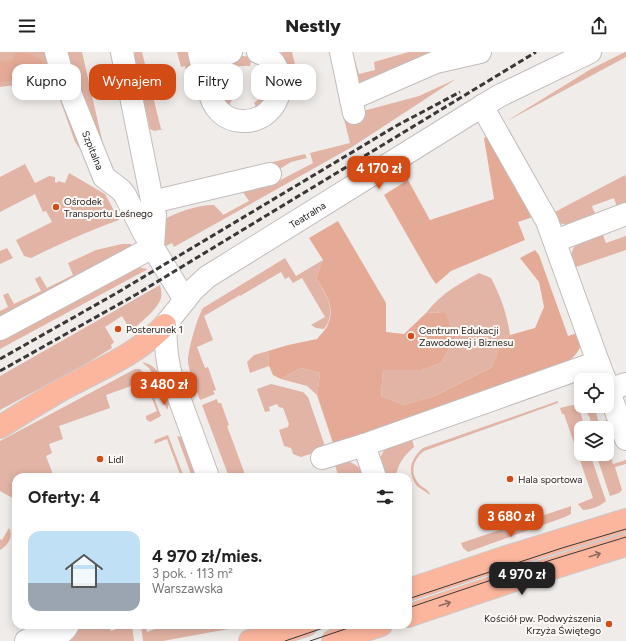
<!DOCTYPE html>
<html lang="pl">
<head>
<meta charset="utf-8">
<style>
  :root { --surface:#fff; --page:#f6f6f6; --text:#222; --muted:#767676; --line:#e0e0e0; --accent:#d34c16 }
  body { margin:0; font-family:Figtree,sans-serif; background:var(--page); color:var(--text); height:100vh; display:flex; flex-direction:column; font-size:15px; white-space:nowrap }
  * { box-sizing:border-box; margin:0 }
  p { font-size:13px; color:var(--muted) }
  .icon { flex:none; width:22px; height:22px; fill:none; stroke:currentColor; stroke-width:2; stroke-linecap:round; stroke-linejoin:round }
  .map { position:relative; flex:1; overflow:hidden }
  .side { position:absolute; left:12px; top:421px; width:400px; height:156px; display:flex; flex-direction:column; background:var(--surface); border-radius:12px; box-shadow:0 2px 10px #0003 }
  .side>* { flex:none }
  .hud { position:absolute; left:12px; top:12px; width:400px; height:36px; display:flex; gap:8px }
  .tools { position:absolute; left:574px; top:321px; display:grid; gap:8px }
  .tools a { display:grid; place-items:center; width:40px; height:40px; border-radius:8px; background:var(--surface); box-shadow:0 2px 10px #0003; font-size:20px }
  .price { position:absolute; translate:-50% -34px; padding:0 9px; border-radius:8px; background:var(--accent); color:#fff; font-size:13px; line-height:26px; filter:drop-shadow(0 1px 2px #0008) }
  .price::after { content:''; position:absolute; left:50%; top:24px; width:12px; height:9px; margin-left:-6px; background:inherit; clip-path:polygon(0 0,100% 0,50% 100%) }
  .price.on { background:#222; color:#fff }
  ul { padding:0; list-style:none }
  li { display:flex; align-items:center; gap:12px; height:100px; padding:0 16px }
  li+li { border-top:1px solid var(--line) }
  li span { display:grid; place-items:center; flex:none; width:112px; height:80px; border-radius:12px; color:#555 }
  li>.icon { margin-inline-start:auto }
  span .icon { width:48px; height:48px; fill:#fffc; stroke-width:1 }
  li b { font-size:17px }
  h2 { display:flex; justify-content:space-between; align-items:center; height:48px; padding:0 16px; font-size:17px }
  .tag { padding:0 14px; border-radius:12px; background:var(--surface); box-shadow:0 2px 10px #0003; font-size:14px; line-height:36px }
  .tag.on { background:var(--accent); color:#fff }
  header { display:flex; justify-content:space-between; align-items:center; height:52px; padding:0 16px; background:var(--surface); font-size:18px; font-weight:800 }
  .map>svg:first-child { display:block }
  .green { fill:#e2b4a5 }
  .forest { fill:#e5aa96 }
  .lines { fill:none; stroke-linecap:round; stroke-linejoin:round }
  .minor-casing { stroke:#c2bdbc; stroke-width:24 }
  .major-casing { stroke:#cac9c9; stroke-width:24 }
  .minor { stroke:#fff; stroke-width:22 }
  .major { stroke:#fdb69e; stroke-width:22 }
  .tram { stroke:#3a3837; stroke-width:1 }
  .rail { stroke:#3a3837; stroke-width:3; stroke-dasharray:6 3; stroke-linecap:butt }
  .oneway { stroke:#8f6a5e }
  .poi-dot { fill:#d34c16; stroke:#fdf9f7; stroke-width:1.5 }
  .labels { text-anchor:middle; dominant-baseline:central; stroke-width:4; stroke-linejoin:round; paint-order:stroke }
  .street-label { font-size:10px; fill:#211f1e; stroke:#fdf9f7 }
  .poi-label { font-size:10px; fill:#211f1e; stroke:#fdf9f7; text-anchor:start }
</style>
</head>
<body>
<header><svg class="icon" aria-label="menu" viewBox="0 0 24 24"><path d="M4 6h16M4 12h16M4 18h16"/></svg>Nestly<svg class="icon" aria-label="share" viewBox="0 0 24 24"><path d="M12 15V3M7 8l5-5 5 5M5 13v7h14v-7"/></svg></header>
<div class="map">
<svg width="626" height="589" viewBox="0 0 626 589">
  <rect width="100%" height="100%" fill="#f0ecea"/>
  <path class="green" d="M 0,0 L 51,0 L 84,103 L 75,90 L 53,28 L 0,35 Z
    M 62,0 L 82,0 L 108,114 Z
    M 135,0 L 142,0 L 161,77 L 164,77 L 154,79 L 150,77 L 134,6 Z
    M 177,0 L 189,0 L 195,26 L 188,29 L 185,14 L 181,15 Z
    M 281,0 L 292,0 L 296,17 L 289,19 L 287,10 Z
    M 352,0 L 359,22 L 375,18 L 374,10 L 409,0 L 438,0 L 363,32 L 358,30 Z
    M 625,0 L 626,0 L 626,5 L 505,70 L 591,17 Z
    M 242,4 L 252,5 L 250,14 L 240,14 L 229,20 L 222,13 L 232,6 Z
    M 262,9 L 274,36 L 258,59 L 254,51 C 268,41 268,28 256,17 Z
    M 217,20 L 226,25 C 222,35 224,42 232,48 L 226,58 L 219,50 Z
    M 456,27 L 352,95 L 174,195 L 172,191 L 164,195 L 163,168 C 178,160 196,153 214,153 L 221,160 L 223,163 L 249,149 L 233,126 L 167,135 L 256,114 L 269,134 L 313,111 L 310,101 L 350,91 L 342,59 L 345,61 L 363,59 L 419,44 Z
    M 305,102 L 307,106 L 291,110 L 270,123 L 266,117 L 265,112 Z
    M 25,112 L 35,131 L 49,124 L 55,125 L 55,130 L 57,131 L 58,129 L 65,131 L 69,121 L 105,142 L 119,168 C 88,179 60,192 31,206 L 24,204 L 16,188 L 52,170 L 46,159 L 43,160 L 35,142 L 0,160 L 0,125 Z
    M 625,123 L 626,127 L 626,153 L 618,158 L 614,146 L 592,154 L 597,166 L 567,173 L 559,171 L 551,162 Z
    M 601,178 L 606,191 L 626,184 L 626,198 L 573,216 C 568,208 572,193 581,188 C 587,184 595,181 601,178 Z
    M 122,192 L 131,192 L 132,195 L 0,266 L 0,259 L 8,255 L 3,243 L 8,241 L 14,252 L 41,239 L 35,227 L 40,224 L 47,236 L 73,223 L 68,211 L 96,198 Z
    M 7,196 L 13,206 L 0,212 L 0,199 Z
    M 285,206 L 296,224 L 323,208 L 316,226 C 326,242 338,259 324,277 L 316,276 L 311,273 L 325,265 L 302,226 L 293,231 L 289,225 L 285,227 L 281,220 L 240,244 L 240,243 L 204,264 L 213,288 L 197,295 L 205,316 L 208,315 L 216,338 L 213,339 L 215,342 L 200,348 C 197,339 188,317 188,309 C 188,298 197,266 203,256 Z
    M 140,211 L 141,216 L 148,217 L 0,297 L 0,286 Z
    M 479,221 L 491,226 C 501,245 507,262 510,283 L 499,296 L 492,315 L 435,344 L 404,353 L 381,344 L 383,318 L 422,318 L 441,311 L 456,284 L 445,260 L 426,261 C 442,241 457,233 479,221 Z
    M 160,233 C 161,237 162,242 161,246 C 158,257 140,271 131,279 L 122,264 L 105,275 L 114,290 L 111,293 L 112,296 L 89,310 L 0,358 L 0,324 Z
    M 268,299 L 269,314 L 250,321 L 247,310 L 254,303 Z
    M 142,310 C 162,314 164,333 170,350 L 167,358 L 150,317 Z
    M 301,316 L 320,321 L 317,343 L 307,334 L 281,327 Z
    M 135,317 L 140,317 L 146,324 L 161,364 L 150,370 L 146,367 L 146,364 L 157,359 L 145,329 L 106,343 L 110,356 L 59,374 L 63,387 L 49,392 L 52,401 L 46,404 L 54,425 L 16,425 L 16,448 L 0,439 L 0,389 Z
    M 271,332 L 303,340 L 308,345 L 326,397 L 301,405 L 293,402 L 291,396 L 284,394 L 279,378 L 288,375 L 289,372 L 283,356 L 279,355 L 277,352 L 269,355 L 270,359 L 265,360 L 257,337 Z
    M 217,347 L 218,351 L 221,351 L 229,373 L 227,374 L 246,425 L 229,425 L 202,353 Z
    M 558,349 L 558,351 L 424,399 C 412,408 409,423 421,434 C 425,437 429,438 430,443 C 426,440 421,437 417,434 C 406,420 411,406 423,396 Z
    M 574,353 L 579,356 L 585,376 L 581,376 L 581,402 L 590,402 L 606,449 C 601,454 590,458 583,458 L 578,452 L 593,446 L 564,362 L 562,362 L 560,356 L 568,354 Z
    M 587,354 L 594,354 L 599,371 L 612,366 L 618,383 L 607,386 L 607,376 L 591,376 L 590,366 L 585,357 Z
    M 411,382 L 414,395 C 405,403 397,412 396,425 L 383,425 C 374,396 389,394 411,382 Z
    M 168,383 L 184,425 L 181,425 L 167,387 L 154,392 L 155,388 Z
    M 177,384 L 185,386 L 199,425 L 192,425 Z
    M 607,393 L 613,412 L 626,408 L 626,412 L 615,415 L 622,438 L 619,441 L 610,444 L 596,402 L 607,402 Z
    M 333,408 C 351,409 356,410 367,425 L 339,425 Z
    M 571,454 L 571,462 L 565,465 L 468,500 L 463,496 L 461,491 Z
    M 9,476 C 14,484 8,494 0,498 L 0,487 L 2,488 Z
    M 79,573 L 108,573 L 111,579 L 127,573 L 132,573 L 134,589 L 64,589 L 77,577 Z
    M 141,573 L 145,573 L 147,580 L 166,573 L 236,573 L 234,576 L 163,589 L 143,589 Z"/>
  <path class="forest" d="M 16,1 C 31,1 34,2 45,12 L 44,25 L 0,30 L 0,10 L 12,8 Z
    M 491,82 L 536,164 L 518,170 L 525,188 L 451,219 L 436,232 L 431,225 L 384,143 L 408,128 L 430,168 L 494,147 L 484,86 Z
    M 338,169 L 386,251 L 386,280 L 404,282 L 426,261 L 445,260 L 456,284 L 441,311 L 422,318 L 383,318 L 381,344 L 404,353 L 435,344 L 492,315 L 499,296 L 510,283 L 535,276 L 544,255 L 539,230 L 520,206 L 535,198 L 539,203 L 568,284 L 581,280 C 585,295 575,305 564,313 L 334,394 L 317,343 L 320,321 L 301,316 L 281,327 L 273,323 L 269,314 L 268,299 L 288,293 L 317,287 C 320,283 326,278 328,272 C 336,255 325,240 316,226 L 323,208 L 309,186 Z"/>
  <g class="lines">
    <g class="minor-casing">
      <g id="minor">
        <path id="s1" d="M 56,0 L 61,18 L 104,125 L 121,138 L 125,143 L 144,181 L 185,248"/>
        <path d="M 199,0 L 207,36"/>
        <path d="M 231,0 C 196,13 205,68 242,69 C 283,71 295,12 258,0"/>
        <path d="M 341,0 L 354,61"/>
        <path d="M 351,47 L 436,10 L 480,0"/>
        <path d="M 482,54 L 547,169 L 598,310"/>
        <path d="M 152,150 L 270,122"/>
        <path d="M 555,189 L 626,162"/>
        <path d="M 0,277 L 153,195 L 155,163 L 122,0"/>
        <path d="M 607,334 L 626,387"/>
        <path d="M 608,338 L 626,332"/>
        <path d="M 364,393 L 375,425"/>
        <path d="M 322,406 L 364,393 L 598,310 L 605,328"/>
        <path id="s2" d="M 208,425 L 173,329 C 166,310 166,292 165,273 L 193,238 L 207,225 L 471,61 L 499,44 L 590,0"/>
        <path d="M 26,589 L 30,587 C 43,585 61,587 68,573"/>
      </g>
    </g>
    <g class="major-casing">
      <path id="major" d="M 0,375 C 21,362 42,349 63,337 C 98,318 138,302 165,273
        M 408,538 L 503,506 L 626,468
        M 408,564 L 515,528 L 626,493
        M 250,589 L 269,585 L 306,573
        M 333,589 L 381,573"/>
    </g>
    <use href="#minor" class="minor"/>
    <use href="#major" class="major"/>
    <path class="tram" d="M 408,547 L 562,496 L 626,477
      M 408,556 L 551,508 L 626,485
      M 285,589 L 332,573
      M 310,589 L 357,573"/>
    <path class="rail" d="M 0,307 L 115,242 L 396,74 L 460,40
      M 0,319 L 137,242 L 536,0"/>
  </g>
  <defs><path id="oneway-shaft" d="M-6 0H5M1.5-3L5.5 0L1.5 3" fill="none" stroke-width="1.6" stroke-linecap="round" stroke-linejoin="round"/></defs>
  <g class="oneway">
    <use href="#oneway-shaft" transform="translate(595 503) rotate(-17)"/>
    <use href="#oneway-shaft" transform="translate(445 552) rotate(-18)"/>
  </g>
  <g class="poi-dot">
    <circle cx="56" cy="155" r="4"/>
    <circle cx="118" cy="277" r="4"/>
    <circle cx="411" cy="284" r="4"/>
    <circle cx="100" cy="407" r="4"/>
    <circle cx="510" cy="427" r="4"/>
    <circle cx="609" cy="572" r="4"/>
  </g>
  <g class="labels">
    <g class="street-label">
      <text stroke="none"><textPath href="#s1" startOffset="105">Szpitalna</textPath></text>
      <text stroke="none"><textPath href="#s2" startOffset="341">Teatralna</textPath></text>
    </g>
    <g class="poi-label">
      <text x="64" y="149">Ośrodek<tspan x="64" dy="12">Transportu Leśnego</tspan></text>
      <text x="126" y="277">Posterunek 1</text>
      <text x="419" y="278">Centrum Edukacji<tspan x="419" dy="12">Zawodowej i Biznesu</tspan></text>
      <text x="108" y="407">Lidl</text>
      <text x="518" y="427">Hala sportowa</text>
      <text x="601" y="566" text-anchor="end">Kościół pw. Podwyższenia<tspan x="601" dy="12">Krzyża Świętego</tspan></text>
    </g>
  </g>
</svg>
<div class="tools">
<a><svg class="icon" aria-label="locate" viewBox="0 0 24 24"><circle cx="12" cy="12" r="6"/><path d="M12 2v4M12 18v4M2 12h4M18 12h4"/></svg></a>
<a><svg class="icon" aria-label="layers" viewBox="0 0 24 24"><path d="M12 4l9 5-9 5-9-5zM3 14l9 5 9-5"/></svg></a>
</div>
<b class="price" style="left:379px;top:138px">4 170 zł</b>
<b class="price" style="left:164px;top:354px">3 480 zł</b>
<b class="price" style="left:511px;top:486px">3 680 zł</b>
<b class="price on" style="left:522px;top:544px">4 970 zł</b>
<div class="hud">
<a class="tag">Kupno</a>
<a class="tag on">Wynajem</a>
<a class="tag">Filtry</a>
<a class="tag">Nowe</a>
</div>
<section class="side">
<h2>Oferty: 4<svg class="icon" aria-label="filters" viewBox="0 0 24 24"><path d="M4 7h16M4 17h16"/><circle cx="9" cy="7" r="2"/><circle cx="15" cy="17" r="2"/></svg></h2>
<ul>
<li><span style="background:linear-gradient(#bfe0f5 65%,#9aa5b1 0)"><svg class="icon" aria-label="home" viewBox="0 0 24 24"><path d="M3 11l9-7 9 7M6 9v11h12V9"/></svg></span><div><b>4 970 zł/mies.</b><p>3 pok. · 113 m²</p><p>Warszawska</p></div></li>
</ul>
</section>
</div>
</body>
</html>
